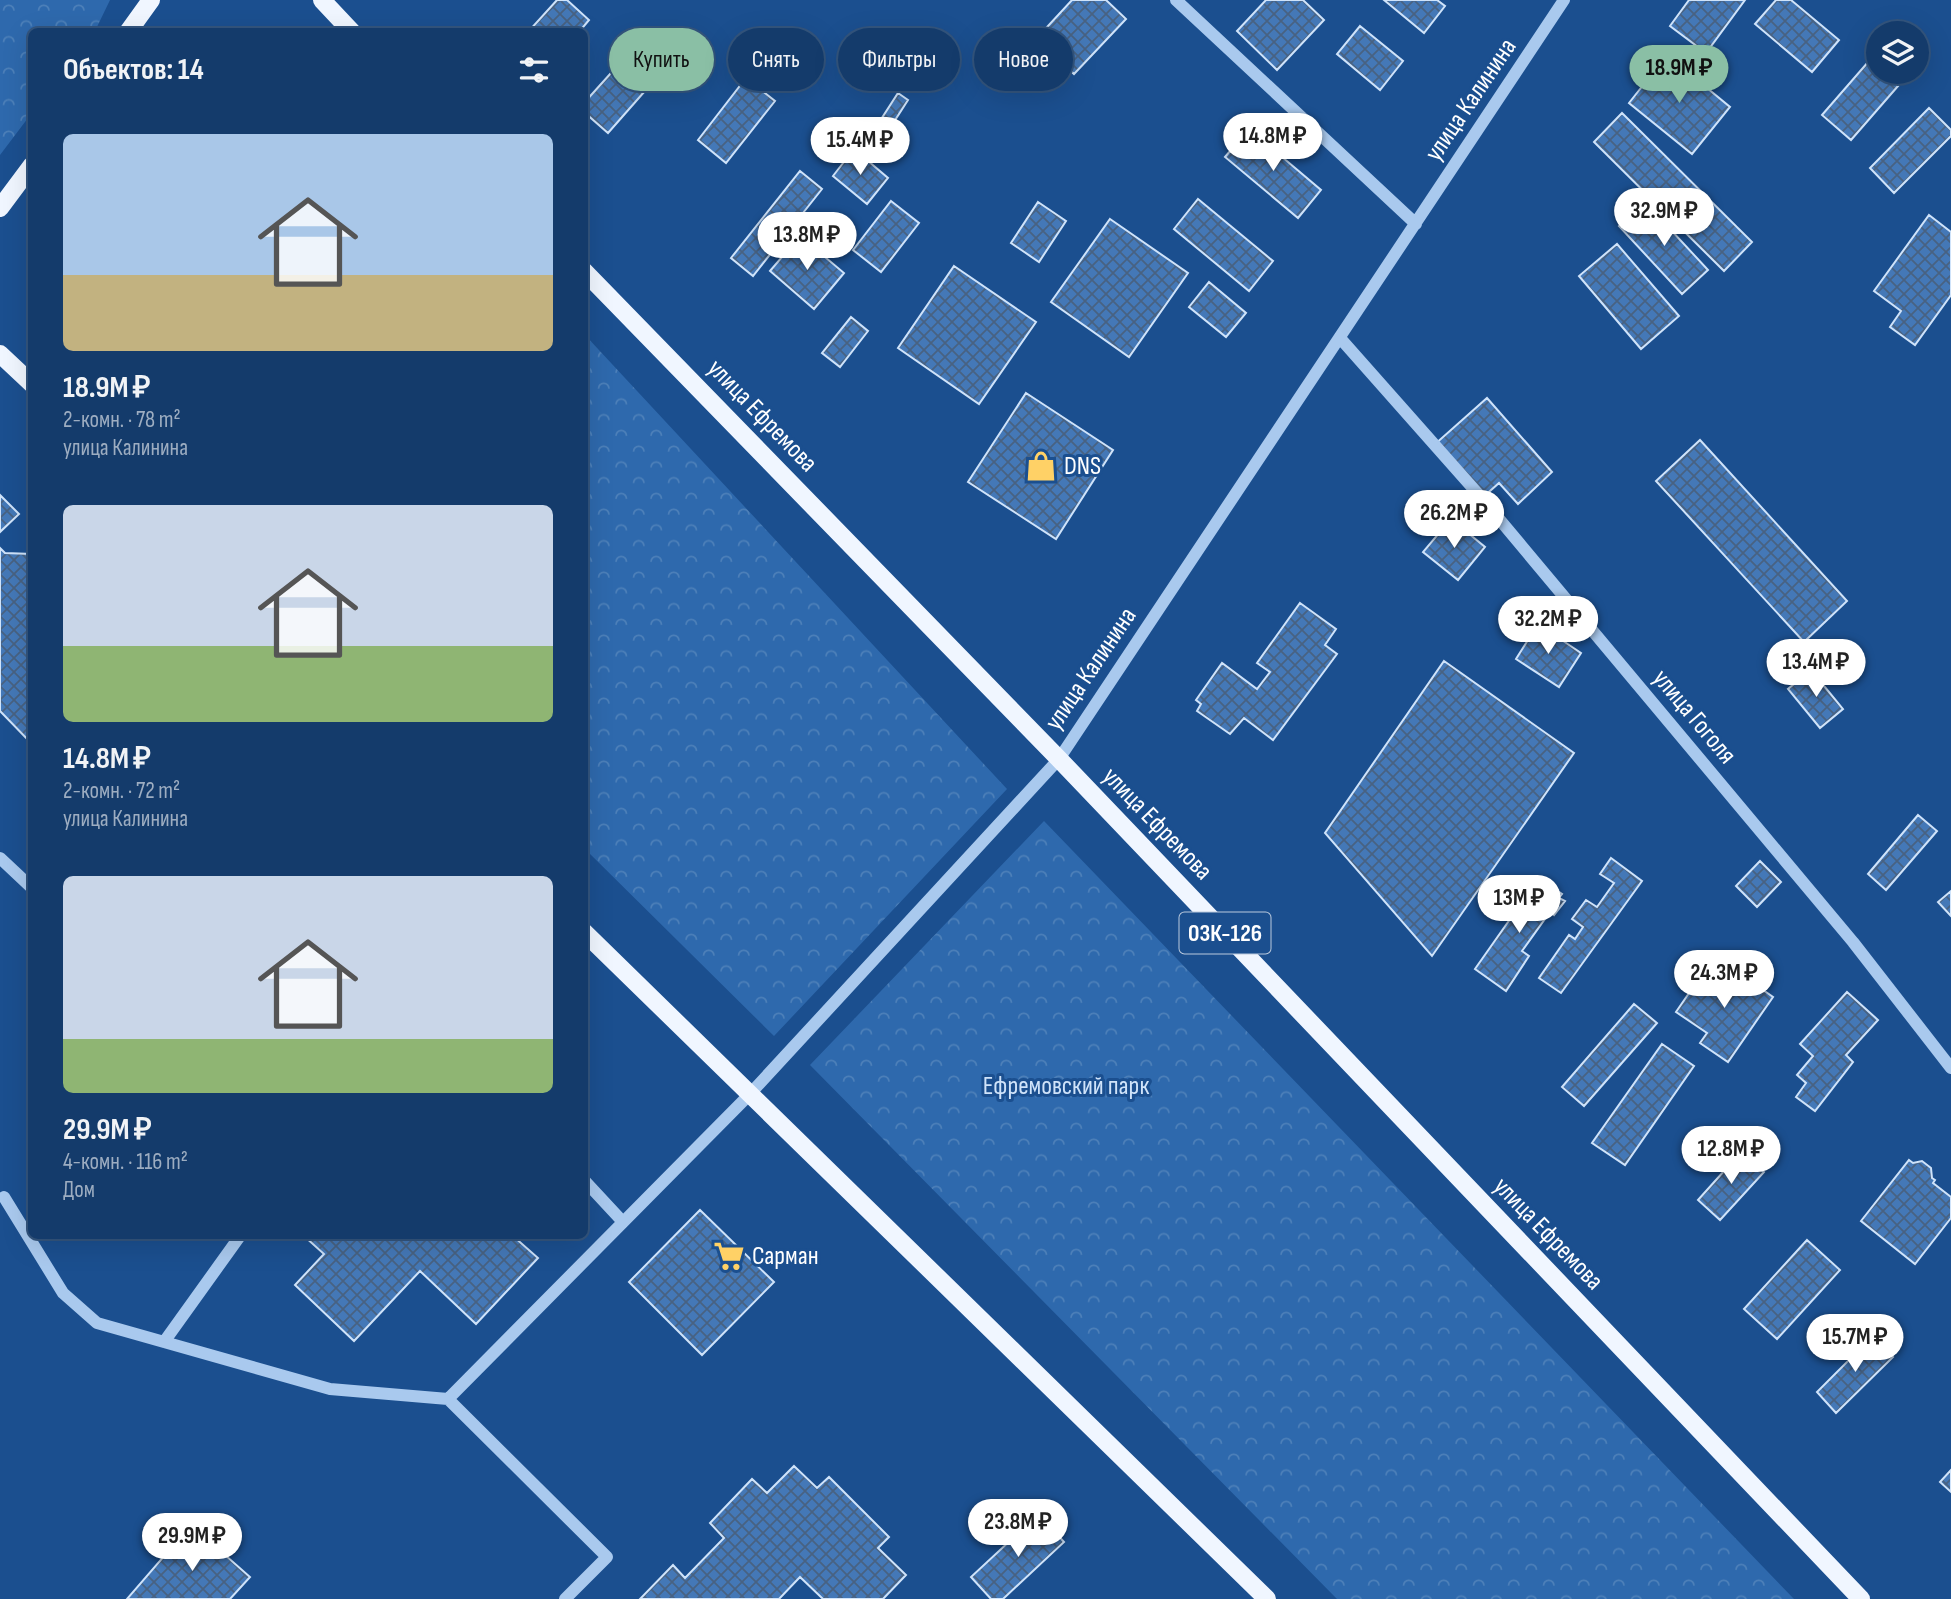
<!DOCTYPE html>
<html lang="ru">
<head>
<meta charset="utf-8">
<style>
  :root { --surface:#143b6b; --page:#1d4271; --text:#f1f3f6; --muted:#9dadc1; --line:#33557e; --accent:#8abfa5 }
  body { margin:0; font-family:"Sofia Sans Condensed",sans-serif; background:var(--page); color:var(--text); height:100vh; display:flex; flex-direction:column; font-size:26px; white-space:nowrap }
  * { box-sizing:border-box; margin:0 }
  p { font-size:23px; color:var(--muted) }
  .icon { flex:none; width:38px; height:38px; fill:none; stroke:currentColor; stroke-width:2; stroke-linecap:round; stroke-linejoin:round }
  .map { position:relative; flex:1; overflow:hidden }
  .sheet { position:absolute; left:28px; top:28px; width:560px; height:1211px; display:flex; flex-direction:column; background:var(--surface); border-radius:10px; box-shadow:0 7px 28px #0002,0 0 0 2px var(--line) }
  .sheet>* { flex:none }
  .banner { position:absolute; left:609px; top:28px; width:665px; height:63px; display:flex; gap:14px }
  .buttons { position:absolute; left:1866px; top:21px; display:grid; gap:14px }
  .buttons a { display:grid; place-items:center; width:63px; height:63px; border-radius:50%; background:var(--surface); box-shadow:0 7px 28px #0002,0 0 0 2px var(--line); font-size:35px }
  .price { position:absolute; translate:-50% -60px; padding:0 16px; border-radius:24px; background:#fff; color:#222; font-size:23px; line-height:46px; filter:drop-shadow(0 2px 4px #0008) }
  .price::after { content:''; position:absolute; left:50%; top:42px; width:21px; height:16px; margin-left:-10px; background:inherit; clip-path:polygon(0 0,100% 0,50% 100%) }
  .price.selected { background:var(--accent); color:#111 }
  ul { padding:0; list-style:none }
  li { display:grid; align-content:center; gap:14px; height:371px; padding:0 35px }
  li span { display:grid; place-items:center; height:217px; border-radius:10px; color:#555 }
  li>.icon { margin-inline-start:auto }
  span .icon { width:126px; height:126px; fill:#fffc; stroke-width:1 }
  li b { font-size:30px }
  h2 { display:flex; justify-content:space-between; align-items:center; height:84px; padding:0 35px; font-size:30px }
  .tag { padding:0 24px; border-radius:32px; background:var(--surface); box-shadow:0 7px 28px #0002,0 0 0 2px var(--line); font-size:24px; line-height:63px }
  .tag.selected { background:var(--accent); color:#111 }
  .map>svg:first-child { display:block }
  .park { fill:url(#park-crowns) }
  .building { fill:url(#building-cross-hatch); stroke:#cfe3fa; stroke-width:2 }
  .lines { fill:none; stroke-linecap:round; stroke-linejoin:round }
  .minor { stroke:#a9c9ee; stroke-width:12 }
  .major { stroke:#f0f6ff; stroke-width:18 }
  .labels { text-anchor:middle; dominant-baseline:central; stroke-width:6; stroke-linejoin:round; paint-order:stroke }
  .shield { fill:#1b4f8f; stroke:#bbcadd; stroke-width:2 }
  .shield-label { font-size:24px; font-weight:bold; fill:#fff }
  .street-label { font-size:26px; fill:#fff; stroke:#1b4f8f }
  .poi-label { font-size:26px; fill:#fff; stroke:#1b4f8f; text-anchor:start }
  .park-label { font-size:26px; fill:#cfe3fa; stroke:#1b4f8f }
</style>
</head>
<body>
<div class="map">
<svg width="1951" height="1599" viewBox="0 0 1951 1599">
  <defs>
    <pattern id="park-crowns" width="20" height="18" patternUnits="userSpaceOnUse" patternTransform="scale(1.75)"><rect width="20" height="18" fill="#2e69ad"/><path d="M2 6a3 3 0 1 1 6 0M12 15a3 3 0 1 1 6 0" fill="none" stroke="#4d80b9"/></pattern>
    <pattern id="building-cross-hatch" width="8" height="8" patternUnits="userSpaceOnUse" patternTransform="scale(1.75)"><rect width="8" height="8" fill="#4478b7"/><path d="M0 0l8 8M0 8l8-8" fill="none" stroke="#486282"/></pattern>
  </defs>
  <rect width="100%" height="100%" fill="#1b4f8f"/>
  <path class="park" d="M 0,0 L 110,0 L 95,31 L 32,32 L 31,114 L 0,155 Z
    M 585,335 L 1007,789 L 774,1036 L 585,849 Z
    M 1044,821 L 1794,1599 L 1337,1599 L 810,1065 Z"/>
  <path class="building" d="M 557,0 L 567,0 L 589,20 L 579,32 L 528,32 Z
    M 1072,0 L 1106,0 L 1126,19 L 1074,74 L 1036,39 Z
    M 1266,0 L 1303,0 L 1324,20 L 1277,70 L 1237,31 Z
    M 1384,0 L 1437,0 L 1445,6 L 1424,33 Z
    M 1689,0 L 1745,0 L 1706,53 L 1670,26 Z
    M 1776,0 L 1791,0 L 1839,40 L 1812,72 L 1755,24 Z
    M 1360,26 L 1403,61 L 1380,90 L 1337,54 Z
    M 647,33 L 674,58 L 608,133 L 584,112 L 584,103 Z
    M 1667,55 L 1730,107 L 1692,154 L 1629,103 Z
    M 1869,61 L 1878,69 L 1878,72 L 1881,72 L 1898,86 L 1851,140 L 1822,115 Z
    M 746,78 L 775,101 L 726,163 L 698,140 Z
    M 898,93 L 908,100 L 879,145 L 869,138 Z
    M 1929,108 L 1951,130 L 1951,136 L 1894,193 L 1870,168 Z
    M 1622,113 L 1752,242 L 1724,271 L 1594,142 Z
    M 1249,129 L 1321,190 L 1298,218 L 1225,157 Z
    M 854,149 L 888,178 L 867,204 L 833,176 Z
    M 800,171 L 822,189 L 753,276 L 731,258 Z
    M 1198,199 L 1273,261 L 1249,291 L 1174,229 Z
    M 891,201 L 919,223 L 881,272 L 853,250 Z
    M 1038,202 L 1066,221 L 1039,262 L 1011,243 Z
    M 1645,202 L 1708,270 L 1682,294 L 1619,226 Z
    M 1929,215 L 1951,232 L 1951,295 L 1915,345 L 1890,327 L 1901,311 L 1874,291 Z
    M 1110,219 L 1188,273 L 1129,357 L 1051,302 Z
    M 800,236 L 844,273 L 814,309 L 770,271 Z
    M 1617,244 L 1679,316 L 1641,349 L 1579,276 Z
    M 954,266 L 1036,322 L 979,404 L 898,348 Z
    M 1209,282 L 1246,313 L 1226,337 L 1189,307 Z
    M 851,317 L 868,331 L 840,367 L 822,353 Z
    M 1026,393 L 1113,450 L 1056,539 L 968,482 Z
    M 1487,398 L 1552,472 L 1518,504 L 1499,483 L 1481,499 L 1434,445 Z
    M 1700,440 L 1847,601 L 1804,642 L 1656,481 Z
    M 0,495 L 19,514 L 0,532 Z
    M 1451,519 L 1485,547 L 1458,580 L 1423,552 Z
    M 0,548 L 5,553 L 32,554 L 32,744 L 0,711 Z
    M 1300,603 L 1336,629 L 1325,645 L 1337,654 L 1273,740 L 1244,718 L 1230,734 L 1197,711 L 1201,704 L 1196,700 L 1222,663 L 1257,689 L 1270,672 L 1257,663 Z
    M 1538,624 L 1581,653 L 1559,687 L 1516,659 Z
    M 1444,661 L 1574,753 L 1432,956 L 1325,833 Z
    M 1811,670 L 1843,709 L 1820,728 L 1788,689 Z
    M 1918,815 L 1937,831 L 1886,890 L 1868,874 Z
    M 1611,858 L 1642,881 L 1561,993 L 1539,978 L 1569,935 L 1575,939 L 1583,927 L 1572,919 L 1586,900 L 1597,907 L 1614,883 L 1600,874 Z
    M 1760,861 L 1781,882 L 1757,907 L 1736,886 Z
    M 1539,878 L 1562,894 L 1559,898 L 1565,901 L 1554,915 L 1550,912 L 1522,951 L 1529,956 L 1506,991 L 1475,969 Z
    M 1951,891 L 1951,916 L 1938,902 Z
    M 1709,964 L 1741,985 L 1746,978 L 1773,997 L 1728,1062 L 1700,1043 L 1707,1033 L 1676,1012 Z
    M 1847,992 L 1878,1020 L 1846,1055 L 1853,1062 L 1815,1111 L 1796,1097 L 1806,1083 L 1797,1075 L 1813,1056 L 1800,1044 Z
    M 1634,1004 L 1657,1023 L 1584,1106 L 1562,1087 Z
    M 1662,1044 L 1694,1066 L 1625,1165 L 1592,1143 Z
    M 1742,1151 L 1764,1172 L 1720,1220 L 1698,1200 Z
    M 1909,1160 L 1913,1163 L 1922,1161 L 1931,1168 L 1932,1178 L 1935,1180 L 1933,1183 L 1951,1197 L 1951,1218 L 1915,1264 L 1861,1221 Z
    M 700,1210 L 774,1282 L 702,1355 L 629,1282 Z
    M 304,1236 L 513,1236 L 538,1258 L 476,1324 L 420,1271 L 354,1341 L 295,1285 L 324,1254 Z
    M 1807,1240 L 1840,1270 L 1777,1339 L 1744,1309 Z
    M 1873,1336 L 1893,1357 L 1836,1413 L 1817,1392 Z
    M 794,1466 L 817,1488 L 829,1477 L 889,1537 L 878,1548 L 906,1575 L 883,1599 L 823,1599 L 800,1577 L 779,1599 L 640,1599 L 673,1565 L 685,1578 L 724,1538 L 710,1523 L 752,1479 L 767,1493 Z
    M 1951,1470 L 1951,1492 L 1940,1482 Z
    M 1039,1514 L 1064,1542 L 1003,1599 L 991,1599 L 971,1577 Z
    M 191,1525 L 250,1577 L 230,1599 L 127,1599 Z"/>
  <g class="lines">
    <path class="minor" d="M 1176,0 L 1416,224
      M 1340,338 L 1479,495 L 1853,942 L 1951,1068
      M 0,858 L 32,888
      M 584,1180 L 623,1222
      M 4,1197 L 63,1293 L 97,1323 L 330,1389 L 448,1399
      M 164,1342 L 240,1236
      M 565,1599 L 607,1557 L 448,1399 L 749,1095 L 1059,759 L 1564,0"/>
    <path class="major" d="M 322,0 L 352,32
      M 128,32 L 151,0
      M 0,208 L 32,165
      M 584,271 L 1059,759 L 1861,1599
      M 0,354 L 32,384
      M 584,932 L 1267,1599"/>
  </g>
  <defs>
    <g id="shop-bare" transform="scale(2.415)"><path d="M-5-2.5h2.3a2.7 3.5 0 0 1 5.4 0H5L5.5 6h-11ZM-1.5-2.5h3a1.5 2.3 0 0 0-3 0Z" fill="#ffd166" stroke="#1b4f8f" stroke-width="2.5" paint-order="stroke"/></g>
    <g id="supermarket-bare" transform="scale(2.415)"><path d="M-6-5.5h2.5l.6 2H6L4.5 2H-2.5L-4.4-4H-6ZM-1.5 3.2a1.3 1.3 0 1 0 .1 0ZM3 3.2a1.3 1.3 0 1 0 .1 0Z" fill="#ffd166" stroke="#1b4f8f" stroke-width="2.5" paint-order="stroke"/></g>
  </defs>
  <g fill-rule="evenodd">
    <use href="#shop-bare" x="1041" y="466"/>
    <use href="#supermarket-bare" x="729" y="1256"/>
  </g>
  <g class="labels">
    <rect class="shield" x="1179.5" y="912.5" width="91" height="41" rx="5"/>
    <g class="shield-label">
      <text x="1225" y="933">03К-126</text>
    </g>
    <g class="street-label">
      <text transform="translate(1471 100) rotate(-56)">улица Калинина</text>
      <text transform="translate(762 416) rotate(46)">улица Ефремова</text>
      <text transform="translate(1091 669) rotate(-56)">улица Калинина</text>
      <text transform="translate(1694 717) rotate(50)">улица Гоголя</text>
      <text transform="translate(1157 824) rotate(46)">улица Ефремова</text>
      <text transform="translate(1548 1234) rotate(46)">улица Ефремова</text>
    </g>
    <g class="poi-label">
      <text x="1064" y="466">DNS</text>
      <text x="752" y="1256">Сарман</text>
    </g>
    <g class="park-label">
      <text x="1066" y="1086">Ефремовский парк</text>
    </g>
  </g>
</svg>
<div class="buttons">
<a><svg class="icon" aria-label="layers" viewBox="0 0 24 24"><path d="M12 4l9 5-9 5-9-5zM3 14l9 5 9-5"/></svg></a>
</div>
<b class="price selected" style="left:1679px;top:105px">18.9M ₽</b>
<b class="price" style="left:1273px;top:173px">14.8M ₽</b>
<b class="price" style="left:860px;top:177px">15.4M ₽</b>
<b class="price" style="left:1664px;top:248px">32.9M ₽</b>
<b class="price" style="left:807px;top:272px">13.8M ₽</b>
<b class="price" style="left:1454px;top:550px">26.2M ₽</b>
<b class="price" style="left:1548px;top:656px">32.2M ₽</b>
<b class="price" style="left:1816px;top:699px">13.4M ₽</b>
<b class="price" style="left:1519px;top:935px">13M ₽</b>
<b class="price" style="left:1724px;top:1010px">24.3M ₽</b>
<b class="price" style="left:1731px;top:1186px">12.8M ₽</b>
<b class="price" style="left:1855px;top:1374px">15.7M ₽</b>
<b class="price" style="left:1018px;top:1559px">23.8M ₽</b>
<b class="price" style="left:192px;top:1573px">29.9M ₽</b>
<div class="banner">
<a class="tag selected">Купить</a>
<a class="tag">Снять</a>
<a class="tag">Фильтры</a>
<a class="tag">Новое</a>
</div>
<section class="sheet">
<h2>Объектов: 14<svg class="icon" aria-label="filters" viewBox="0 0 24 24"><path d="M4 7h16M4 17h16"/><circle cx="9" cy="7" r="2"/><circle cx="15" cy="17" r="2"/></svg></h2>
<ul>
<li><span style="background:linear-gradient(#a9c7e8 65%,#c2b280 0)"><svg class="icon" aria-label="home" viewBox="0 0 24 24"><path d="M3 11l9-7 9 7M6 9v11h12V9"/></svg></span><div><b>18.9M ₽</b><p>2-комн. · 78 m²</p><p>улица Калинина</p></div></li>
<li><span style="background:linear-gradient(#c9d6e8 65%,#8fb573 0)"><svg class="icon" aria-label="home" viewBox="0 0 24 24"><path d="M3 11l9-7 9 7M6 9v11h12V9"/></svg></span><div><b>14.8M ₽</b><p>2-комн. · 72 m²</p><p>улица Калинина</p></div></li>
<li><span style="background:linear-gradient(#c9d6e8 75%,#8fb573 0)"><svg class="icon" aria-label="home" viewBox="0 0 24 24"><path d="M3 11l9-7 9 7M6 9v11h12V9"/></svg></span><div><b>29.9M ₽</b><p>4-комн. · 116 m²</p><p>Дом</p></div></li>
</ul>
</section>
</div>
</body>
</html>
